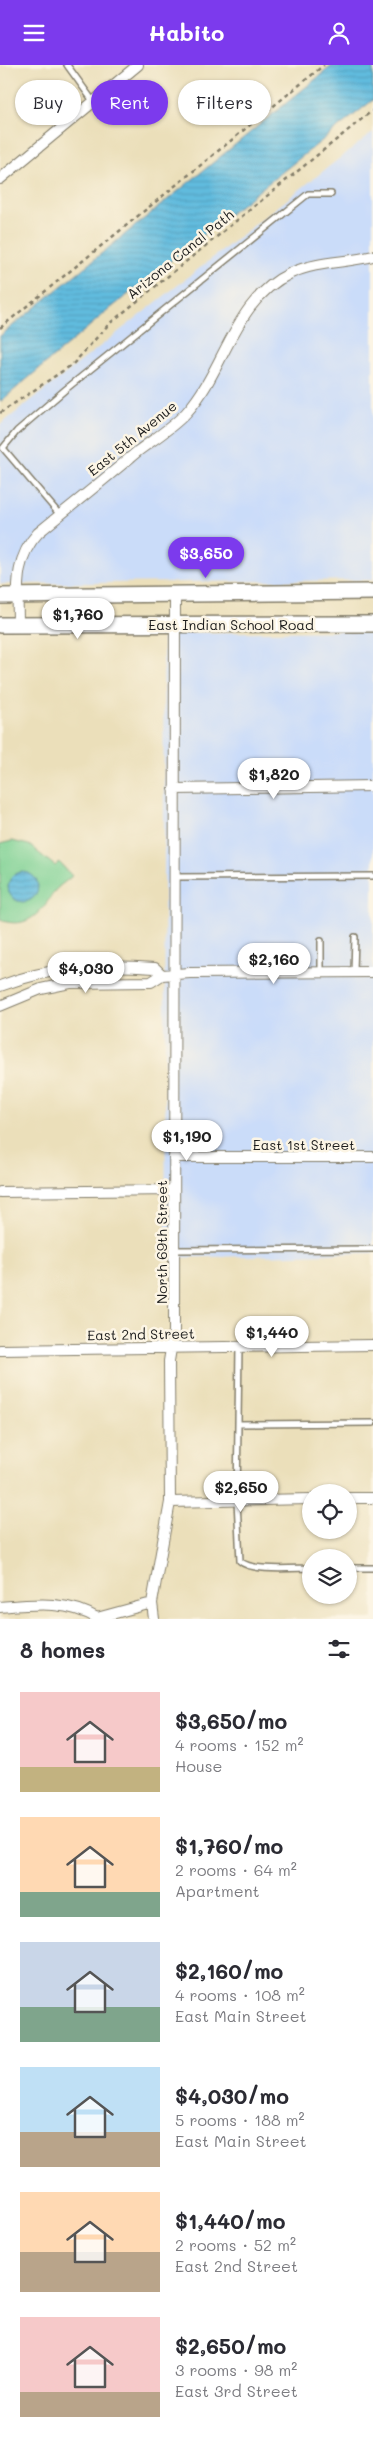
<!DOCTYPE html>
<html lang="en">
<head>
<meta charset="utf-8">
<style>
  :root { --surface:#fff; --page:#f2f2f3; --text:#2b2b33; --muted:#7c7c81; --accent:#7c3aed }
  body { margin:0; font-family:Mali,sans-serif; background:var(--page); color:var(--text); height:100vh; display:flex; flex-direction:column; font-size:19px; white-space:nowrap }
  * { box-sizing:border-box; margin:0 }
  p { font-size:16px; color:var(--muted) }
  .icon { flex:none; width:28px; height:28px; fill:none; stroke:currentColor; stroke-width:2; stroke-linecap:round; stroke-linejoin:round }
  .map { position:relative; height:1554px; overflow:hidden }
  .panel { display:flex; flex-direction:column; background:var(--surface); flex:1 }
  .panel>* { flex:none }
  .top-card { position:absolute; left:15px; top:15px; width:344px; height:45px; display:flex; gap:10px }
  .controls { position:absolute; left:302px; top:1419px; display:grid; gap:10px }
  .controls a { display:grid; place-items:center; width:55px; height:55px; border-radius:50%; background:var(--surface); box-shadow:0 1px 4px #0004; font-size:25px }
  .price { position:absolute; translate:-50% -42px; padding:0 11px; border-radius:18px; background:#fff; color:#222; font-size:16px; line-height:32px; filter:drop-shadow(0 1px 2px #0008) }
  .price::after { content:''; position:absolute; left:50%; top:30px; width:15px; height:11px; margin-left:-8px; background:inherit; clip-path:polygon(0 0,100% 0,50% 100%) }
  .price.current { background:var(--accent); color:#fff }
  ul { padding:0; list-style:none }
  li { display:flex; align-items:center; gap:15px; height:125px; padding:0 20px }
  li span { display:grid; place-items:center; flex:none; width:140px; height:100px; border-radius:0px; color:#555 }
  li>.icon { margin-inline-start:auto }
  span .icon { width:60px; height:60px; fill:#fffc; stroke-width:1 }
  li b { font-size:21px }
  h2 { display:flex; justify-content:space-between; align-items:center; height:60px; padding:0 20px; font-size:21px }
  .tag { padding:0 18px; border-radius:22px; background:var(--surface); box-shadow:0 1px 4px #0004; font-size:18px; line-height:45px }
  .tag.current { background:var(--accent); color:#fff }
  header { display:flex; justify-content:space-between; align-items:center; height:65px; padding:0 20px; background:var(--accent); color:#fff; font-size:22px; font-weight:700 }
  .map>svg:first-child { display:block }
  .built { fill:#cadcf9 }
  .park { fill:#7fd294; stroke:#4e7758 }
  .water { fill:url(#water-rules); stroke:#3e6c7d }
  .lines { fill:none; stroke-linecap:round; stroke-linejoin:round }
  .lane-casing { stroke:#847e6b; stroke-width:8 }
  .street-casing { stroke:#847e6b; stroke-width:12 }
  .secondary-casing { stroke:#847e6b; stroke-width:18 }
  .path { stroke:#847e6b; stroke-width:2.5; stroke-dasharray:4 4; stroke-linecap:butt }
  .lane { stroke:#fff; stroke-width:5 }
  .street { stroke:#fff; stroke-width:10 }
  .secondary { stroke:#fff; stroke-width:15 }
  .labels { text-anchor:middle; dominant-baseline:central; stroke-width:5; stroke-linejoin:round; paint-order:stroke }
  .street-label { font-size:14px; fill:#1c1c1c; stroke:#fcf5e5 }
</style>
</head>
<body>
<header><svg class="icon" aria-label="menu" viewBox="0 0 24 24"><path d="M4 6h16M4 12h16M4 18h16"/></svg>Habito<svg class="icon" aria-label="person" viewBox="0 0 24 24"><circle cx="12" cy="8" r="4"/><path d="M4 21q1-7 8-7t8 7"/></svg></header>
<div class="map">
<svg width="373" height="1554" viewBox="0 0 373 1554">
  <defs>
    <pattern id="water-rules" width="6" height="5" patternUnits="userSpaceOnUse" patternTransform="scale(1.25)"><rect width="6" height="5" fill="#60bbde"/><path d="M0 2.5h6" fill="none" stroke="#53a0be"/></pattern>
  </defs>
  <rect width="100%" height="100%" fill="#fcf5e5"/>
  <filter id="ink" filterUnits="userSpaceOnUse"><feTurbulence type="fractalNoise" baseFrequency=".02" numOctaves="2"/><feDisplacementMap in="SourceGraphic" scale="10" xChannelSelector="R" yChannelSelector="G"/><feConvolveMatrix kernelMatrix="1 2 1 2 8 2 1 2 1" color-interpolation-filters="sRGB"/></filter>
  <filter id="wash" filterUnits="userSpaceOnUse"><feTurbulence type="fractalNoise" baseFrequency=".0096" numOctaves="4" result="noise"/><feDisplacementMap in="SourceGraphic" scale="20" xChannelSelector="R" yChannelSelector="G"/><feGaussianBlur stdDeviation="1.12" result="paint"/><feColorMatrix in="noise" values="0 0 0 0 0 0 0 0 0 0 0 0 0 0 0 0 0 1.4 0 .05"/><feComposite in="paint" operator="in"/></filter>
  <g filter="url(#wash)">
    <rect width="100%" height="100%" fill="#ebdfba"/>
    <path class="built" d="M 373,67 L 373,515 L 0,519 L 0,360 Z
      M 373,566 L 373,1188 L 166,1193 L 163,568 Z"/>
    <path class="park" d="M 12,776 L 29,780 L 55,801 L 59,797 L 72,811 C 67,816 58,821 54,827 C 41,847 28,865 0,855 L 0,779 Z"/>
    <path class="water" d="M 333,0 L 373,0 L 373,35 L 111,243 L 0,337 L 0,271 Z
      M8 822a15 15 0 1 1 30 0a15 15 0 1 1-30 0Z"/>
  </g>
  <g filter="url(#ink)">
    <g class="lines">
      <g class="lane-casing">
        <path id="lane" d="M 67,0 L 93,36
          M 60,450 L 3,383 L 17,366 L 66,324 L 308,129 L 331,129
          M 175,812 L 373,811
          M 321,907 L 321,876
          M 354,907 L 355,872
          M 174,1185 L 373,1184
          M 239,1281 L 237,1436 L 240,1496 C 251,1507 294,1503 311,1503
          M 238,1359 L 373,1358
          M 349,1503 L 373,1503"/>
      </g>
      <g class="street-casing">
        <path id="street" d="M 0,114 L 138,0
          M 18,560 C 18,526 13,495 38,468 C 71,441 105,414 138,386 C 154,374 172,363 186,348 C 226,304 233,235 291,208 C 317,196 346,198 373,191
          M 174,724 L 373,721
          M 0,921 C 52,901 101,899 155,903 L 162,910
          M 0,941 L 41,924 L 70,918 L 151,917 L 162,910 L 190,908 L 373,907
          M 174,1092 L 373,1092
          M 0,1127 L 174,1125
          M 0,1285 L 373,1280
          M 349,1433 L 373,1433
          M 170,1437 L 311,1434
          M 0,1542 C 35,1539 68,1535 99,1554
          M 97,1553 L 152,1538
          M 154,1554 L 152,1538 L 170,1437 L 169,1296 L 174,1266 L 175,529"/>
      </g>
      <g class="secondary-casing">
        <path id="secondary" d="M 0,531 L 373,527
          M 0,560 L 373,559"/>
      </g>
      <path class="path" d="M 0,263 L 324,0
        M 0,348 L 73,299 L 109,259 L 373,45"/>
      <use href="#lane" class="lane"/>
      <use href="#street" class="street"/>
      <use href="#secondary" class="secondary"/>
    </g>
  </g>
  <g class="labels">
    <g class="street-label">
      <text transform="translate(180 189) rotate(-39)">Arizona Canal Path</text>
      <text transform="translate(132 373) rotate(-39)">East 5th Avenue</text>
      <text x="231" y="559">East Indian School Road</text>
      <text x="304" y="1079">East 1st Street</text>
      <text transform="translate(161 1177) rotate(-90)">North 69th Street</text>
      <text transform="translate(141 1269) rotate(-1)">East 2nd Street</text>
    </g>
  </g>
</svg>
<div class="controls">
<a><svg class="icon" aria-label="locate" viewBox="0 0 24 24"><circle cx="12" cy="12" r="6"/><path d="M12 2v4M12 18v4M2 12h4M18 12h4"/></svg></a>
<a><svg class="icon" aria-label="layers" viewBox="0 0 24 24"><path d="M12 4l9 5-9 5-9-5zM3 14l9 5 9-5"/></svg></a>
</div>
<b class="price current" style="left:206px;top:514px">$3,650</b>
<b class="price" style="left:78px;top:575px">$1,760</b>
<b class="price" style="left:274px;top:735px">$1,820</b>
<b class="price" style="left:274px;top:920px">$2,160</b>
<b class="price" style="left:86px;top:929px">$4,030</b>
<b class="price" style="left:187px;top:1097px">$1,190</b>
<b class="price" style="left:272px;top:1293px">$1,440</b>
<b class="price" style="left:241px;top:1448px">$2,650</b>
<div class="top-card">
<a class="tag">Buy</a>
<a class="tag current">Rent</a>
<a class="tag">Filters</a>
</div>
</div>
<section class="panel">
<h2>8 homes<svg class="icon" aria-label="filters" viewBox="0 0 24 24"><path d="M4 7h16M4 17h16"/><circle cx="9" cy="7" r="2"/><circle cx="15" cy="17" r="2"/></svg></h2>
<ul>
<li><span style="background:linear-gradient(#f6c9c9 75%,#c2b280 0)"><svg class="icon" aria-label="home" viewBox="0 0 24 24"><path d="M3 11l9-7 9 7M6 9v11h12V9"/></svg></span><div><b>$3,650/mo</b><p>4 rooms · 152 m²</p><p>House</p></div></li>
<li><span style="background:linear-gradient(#ffd9b3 75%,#7fa58c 0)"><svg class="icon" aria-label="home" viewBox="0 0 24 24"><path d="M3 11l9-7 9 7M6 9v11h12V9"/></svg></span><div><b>$1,760/mo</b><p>2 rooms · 64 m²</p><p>Apartment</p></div></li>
<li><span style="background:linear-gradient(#c9d6e8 65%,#7fa58c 0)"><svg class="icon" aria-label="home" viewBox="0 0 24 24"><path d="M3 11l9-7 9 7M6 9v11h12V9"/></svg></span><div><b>$2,160/mo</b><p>4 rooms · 108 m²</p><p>East Main Street</p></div></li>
<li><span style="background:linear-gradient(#bfe0f5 65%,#b9a48a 0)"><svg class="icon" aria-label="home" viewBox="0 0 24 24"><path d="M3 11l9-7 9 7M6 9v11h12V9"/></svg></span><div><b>$4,030/mo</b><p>5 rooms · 188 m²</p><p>East Main Street</p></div></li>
<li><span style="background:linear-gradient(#ffd9b3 60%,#b9a48a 0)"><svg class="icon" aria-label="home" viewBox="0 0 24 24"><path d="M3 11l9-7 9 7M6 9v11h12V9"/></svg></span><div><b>$1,440/mo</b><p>2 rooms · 52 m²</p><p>East 2nd Street</p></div></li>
<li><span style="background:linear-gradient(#f6c9c9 75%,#b9a48a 0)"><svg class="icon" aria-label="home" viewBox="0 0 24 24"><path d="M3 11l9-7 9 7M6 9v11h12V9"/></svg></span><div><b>$2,650/mo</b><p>3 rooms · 98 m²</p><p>East 3rd Street</p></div></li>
</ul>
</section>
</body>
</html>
